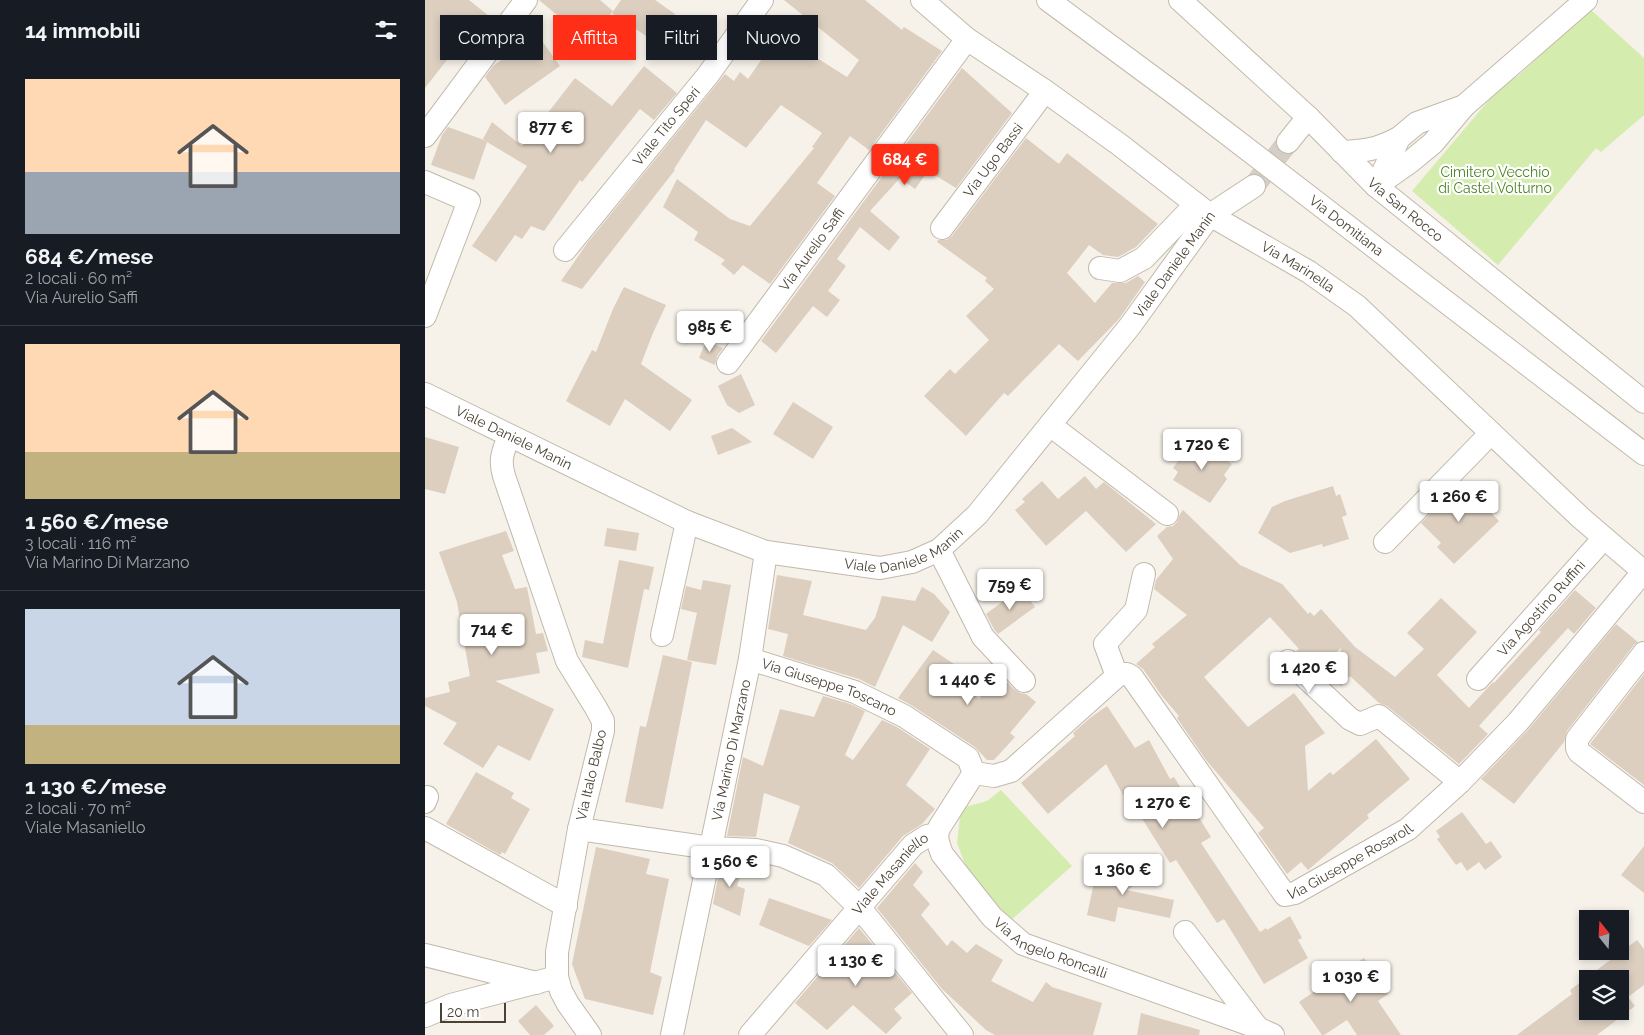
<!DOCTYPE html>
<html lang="it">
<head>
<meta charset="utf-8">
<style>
  :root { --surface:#171b24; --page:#242831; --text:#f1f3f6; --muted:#9ea1a6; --line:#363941; --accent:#ff2e17 }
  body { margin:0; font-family:Raleway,sans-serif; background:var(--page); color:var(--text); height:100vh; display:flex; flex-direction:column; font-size:19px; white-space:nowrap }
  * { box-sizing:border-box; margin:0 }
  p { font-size:16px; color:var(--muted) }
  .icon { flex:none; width:28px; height:28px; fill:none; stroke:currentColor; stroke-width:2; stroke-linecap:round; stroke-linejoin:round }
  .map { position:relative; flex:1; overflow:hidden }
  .drawer { display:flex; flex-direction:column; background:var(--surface); width:425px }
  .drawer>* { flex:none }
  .hud { position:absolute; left:15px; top:15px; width:475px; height:45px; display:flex; gap:10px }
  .needle { width:32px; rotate:342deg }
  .tools { position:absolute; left:1154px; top:910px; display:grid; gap:10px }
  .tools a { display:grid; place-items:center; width:50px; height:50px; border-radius:0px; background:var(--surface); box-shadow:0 2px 8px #0003; font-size:25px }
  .scale { position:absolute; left:15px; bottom:12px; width:66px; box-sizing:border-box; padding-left:5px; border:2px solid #4b4236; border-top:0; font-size:14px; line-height:18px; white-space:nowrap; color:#4b4236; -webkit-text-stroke:4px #fff; paint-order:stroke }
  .price { position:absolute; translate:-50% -42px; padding:0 11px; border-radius:5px; background:#fff; color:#222; font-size:16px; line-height:32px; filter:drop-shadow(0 1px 2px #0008) }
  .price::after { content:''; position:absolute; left:50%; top:30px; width:15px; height:11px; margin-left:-8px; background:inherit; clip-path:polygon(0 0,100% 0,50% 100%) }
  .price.current { background:var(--accent); color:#fff }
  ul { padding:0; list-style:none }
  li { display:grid; align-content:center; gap:10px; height:265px; padding:0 25px }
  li+li { border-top:1px solid var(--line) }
  li span { display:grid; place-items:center; height:155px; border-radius:0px; color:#555 }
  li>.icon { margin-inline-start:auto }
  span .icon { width:90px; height:90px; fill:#fffc; stroke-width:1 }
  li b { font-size:21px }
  h2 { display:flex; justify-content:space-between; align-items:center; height:60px; padding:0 25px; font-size:21px }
  .tag { padding:0 18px; border-radius:0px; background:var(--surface); box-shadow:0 2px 8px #0003; font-size:18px; line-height:45px }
  .tag.current { background:var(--accent); color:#fff }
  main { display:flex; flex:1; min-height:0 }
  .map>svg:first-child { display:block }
  .green { fill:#d4edaf }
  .building { fill:#dccfc0; fill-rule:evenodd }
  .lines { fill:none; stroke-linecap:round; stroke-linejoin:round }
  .minor-tunnel { stroke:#d4cec5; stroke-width:22; stroke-dasharray:22 11; stroke-linecap:butt }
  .minor-casing { stroke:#c2b9ab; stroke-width:24 }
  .minor { stroke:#fff; stroke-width:22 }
  .labels { text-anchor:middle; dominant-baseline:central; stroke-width:4.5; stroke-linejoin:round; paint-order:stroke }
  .street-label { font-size:14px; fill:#4b4236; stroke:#fff }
  .park-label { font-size:14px; fill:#4c8323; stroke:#fff }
</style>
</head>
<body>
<main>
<section class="drawer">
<h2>14 immobili<svg class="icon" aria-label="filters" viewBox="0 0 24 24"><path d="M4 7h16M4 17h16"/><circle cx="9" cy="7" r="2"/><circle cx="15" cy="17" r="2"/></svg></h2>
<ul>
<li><span style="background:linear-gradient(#ffd9b3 60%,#9aa5b1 0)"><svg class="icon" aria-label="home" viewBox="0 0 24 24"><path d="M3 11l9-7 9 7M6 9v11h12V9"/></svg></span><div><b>684 €/mese</b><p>2 locali · 60 m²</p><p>Via Aurelio Saffi</p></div></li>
<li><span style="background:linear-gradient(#ffd9b3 70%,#c2b280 0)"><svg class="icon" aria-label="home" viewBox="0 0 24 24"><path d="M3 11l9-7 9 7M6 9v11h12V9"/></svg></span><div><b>1 560 €/mese</b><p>3 locali · 116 m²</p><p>Via Marino Di Marzano</p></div></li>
<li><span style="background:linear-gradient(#c9d6e8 75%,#c2b280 0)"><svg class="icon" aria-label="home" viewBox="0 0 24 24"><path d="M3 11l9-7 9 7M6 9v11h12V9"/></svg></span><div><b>1 130 €/mese</b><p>2 locali · 70 m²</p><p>Viale Masaniello</p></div></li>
</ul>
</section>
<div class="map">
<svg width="1219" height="1035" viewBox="0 0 1219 1035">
  <rect width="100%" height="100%" fill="#f6f1e9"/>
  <path class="green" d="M 1165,9 L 1219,58 L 1219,115 L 1176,152 L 1171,148 L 1073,265 L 987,191 L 1085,75 L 1092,77 Z
    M 576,790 L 647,866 L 585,921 L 540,864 L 532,843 L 536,808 L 562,801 Z"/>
  <path class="building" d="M 0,0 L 44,0 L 64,16 L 36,51 L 32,47 L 0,88 Z
    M 114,0 L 175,0 L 188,11 L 163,41 Z
    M 196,0 L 230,0 L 250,14 L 230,42 L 187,13 Z
    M 359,0 L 440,0 L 477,30 L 479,27 L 517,51 L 444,150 L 425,136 L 392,183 L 410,196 L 345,284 L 318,265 L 309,275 L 296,264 L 300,260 L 269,240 L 273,232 L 238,207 L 252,179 L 305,219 L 325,226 L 389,148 L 387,147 L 397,133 L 356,105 L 321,148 L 281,120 L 249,169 L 250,170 L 157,289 L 136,281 L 163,242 L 300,74 L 309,81 L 315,72 L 323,79 L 354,34 L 422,77 L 434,60 Z
    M 112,34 L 135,66 L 80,105 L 60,77 L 68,66 Z
    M 219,66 L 252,93 L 229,120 L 215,109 L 157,182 L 155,180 L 119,231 L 106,226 L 97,239 L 90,235 L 71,262 L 47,246 L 102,166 L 62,142 L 49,180 L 6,165 L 17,135 L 23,127 L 62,141 L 58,139 L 67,122 L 97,146 L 150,78 L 187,106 Z
    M 537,68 L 587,113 L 531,188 L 503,171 L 490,189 L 475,178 L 445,211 L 475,237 L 464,251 L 435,227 L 412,259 L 421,266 L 403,291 L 415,300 L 402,317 L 388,306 L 351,353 L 336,341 Z
    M 601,138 L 634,164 L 642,153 L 733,224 L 711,247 L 693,257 L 678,255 L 664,245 L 642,273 L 670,303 L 687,283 L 701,283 L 713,276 L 720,282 L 694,319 L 653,361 L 634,344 L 583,396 L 579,393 L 541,436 L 499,396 L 525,369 L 530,374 L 564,340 L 541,316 L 569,289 L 560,281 L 562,278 L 512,242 L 513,240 L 522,240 L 527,236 Z
    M 199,287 L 241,305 L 228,333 L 216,364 L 267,400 L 245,431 L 200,399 L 185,426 L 141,401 L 167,350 L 171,352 L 188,309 Z
    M 281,341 L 298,348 L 292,356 L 290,365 L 274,358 Z
    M 316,374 L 330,405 L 314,413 L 302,405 L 293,386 Z
    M 368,402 L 408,427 L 388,459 L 348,434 Z
    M 307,428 L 327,442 L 293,455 L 286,436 Z
    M 0,437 L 34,447 L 20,494 L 0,489 Z
    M 770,438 L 807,464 L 799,475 L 802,479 L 785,503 L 748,480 L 753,472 L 748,468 Z
    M 660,476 L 671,489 L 679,482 L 731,524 L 701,552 L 661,511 L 621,546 L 590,510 L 600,502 L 597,499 L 617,481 L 633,499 Z
    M 1036,482 L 1074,521 L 1029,564 L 1012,547 L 1016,543 L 996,523 Z
    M 908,486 L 911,496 L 915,494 L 922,515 L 917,517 L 924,539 L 898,547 L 897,544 L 865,553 L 833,533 L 847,507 L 860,501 Z
    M 758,510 L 815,565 L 857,584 L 883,614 L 885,612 L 889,616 L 896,609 L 930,647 L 970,677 L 999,649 L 982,633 L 1016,598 L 1052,632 L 1012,675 L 1044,708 L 1068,682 L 1069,683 L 1116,632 L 1114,630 L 1150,590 L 1171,608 L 1149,634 L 1143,628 L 1054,726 L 1063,734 L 1034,764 L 962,706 L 954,703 L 925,676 L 915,686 L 916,648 L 892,670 L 871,651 L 874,649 L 845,617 L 779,677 L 823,727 L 869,693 L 900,733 L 880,746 L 883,791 L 905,772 L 908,775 L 951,739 L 985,779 L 942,815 L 944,818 L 883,870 L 876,862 L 862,874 L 833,833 L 839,828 L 781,760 L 752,718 L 754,716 L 737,696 L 718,669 L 711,664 L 730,647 L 727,644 L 762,615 L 729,589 L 731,580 L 748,559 L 732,536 L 742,527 L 748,526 L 752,522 L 755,514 Z
    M 182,528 L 214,533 L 211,551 L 179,546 Z
    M 81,531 L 89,551 L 77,555 L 90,589 L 102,587 L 111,634 L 118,633 L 123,651 L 111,653 L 115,673 L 70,681 L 129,709 L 105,761 L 73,745 L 58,768 L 18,744 L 32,723 L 0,706 L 0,698 L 25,692 L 23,682 L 45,676 L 32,602 L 14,552 Z
    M 194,560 L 229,567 L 224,590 L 219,589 L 203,668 L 157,657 L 160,640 L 178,644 Z
    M 352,575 L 387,581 L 378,615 L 441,630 L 450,618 L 457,596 L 490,601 L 497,587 L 509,594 L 525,612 L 507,642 L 478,625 L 450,687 L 434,679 L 358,656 L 363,634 L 343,629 Z
    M 278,580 L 306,585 L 291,665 L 262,660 L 272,613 L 256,609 L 261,586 L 276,590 Z
    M 596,588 L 610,607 L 573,634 L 569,629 L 561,614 Z
    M 1191,624 L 1213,642 L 1209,645 L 1142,731 L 1139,742 L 1089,804 L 1056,779 L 1103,730 Z
    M 508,650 L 535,668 L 528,678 L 554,699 L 574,674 L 590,690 L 595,693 L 601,694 L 611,702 L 585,733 L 590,737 L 569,760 L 562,760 L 550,747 L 486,705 L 473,698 Z
    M 238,655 L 267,662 L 238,809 L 200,802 L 215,726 L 221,727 Z
    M 1219,674 L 1219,785 L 1165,744 Z
    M 398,696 L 425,704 L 440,711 L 420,755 L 428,760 L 457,720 L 472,727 L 505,749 L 481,785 L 510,809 L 497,824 L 478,836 L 434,888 L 407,863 L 363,843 L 375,806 L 339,793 L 331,837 L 302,836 L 318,757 L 338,766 L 355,709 L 389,717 Z
    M 682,706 L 710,748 L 724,740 L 745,779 L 749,777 L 786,837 L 776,843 L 835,932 L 841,928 L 842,930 L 865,916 L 877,938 L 873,940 L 883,958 L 839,984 L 799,919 L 792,923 L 751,860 L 745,863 L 701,793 L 698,795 L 681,764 L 623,814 L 596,783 L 650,736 L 648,733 L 665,718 Z
    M 51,772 L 89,793 L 86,798 L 105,809 L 80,854 L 77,852 L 75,855 L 21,824 Z
    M 1037,812 L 1061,844 L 1066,841 L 1077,857 L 1060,870 L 1054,862 L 1042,871 L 1036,862 L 1031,865 L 1012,839 L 1015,837 L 1011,831 Z
    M 1219,846 L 1219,893 L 1196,875 Z
    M 171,847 L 225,859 L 221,874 L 244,879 L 225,972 L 237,977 L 228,1015 L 160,999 L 147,964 Z
    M 296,862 L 320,863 L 312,886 L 320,889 L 315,916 L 288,904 Z
    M 490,863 L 498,872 L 488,885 L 505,904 L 496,915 L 522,946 L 527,940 L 542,953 L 551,944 L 578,960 L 566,981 L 608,1002 L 621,982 L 627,987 L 677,1003 L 668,1035 L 570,1035 L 561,1030 L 517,989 L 452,908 Z
    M 673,864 L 712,872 L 708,886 L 702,890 L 749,900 L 745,918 L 693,907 L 690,922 L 662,915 Z
    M 344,898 L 407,920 L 384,946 L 334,925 Z
    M 434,928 L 487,993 L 469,1009 L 477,1018 L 461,1034 L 428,1005 L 402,1030 L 370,1003 Z
    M 1212,940 L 1219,949 L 1219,985 L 1203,997 L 1210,1006 L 1172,1035 L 1092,1035 L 1147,994 L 1145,990 ZM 1162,979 L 1195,979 L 1195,1011 L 1162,1011 Z
    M 939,958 L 963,994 L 953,1001 L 976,1035 L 932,1035 L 922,1020 L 899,1035 L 897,1035 L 874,1002 Z
    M 111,1005 L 129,1026 L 119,1035 L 105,1035 L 93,1021 Z
    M 716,1013 L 775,1030 L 774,1035 L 712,1035 Z"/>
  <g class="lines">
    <path class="minor-tunnel" d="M 829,186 L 863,142"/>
    <g class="minor-casing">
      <g id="minor">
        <path id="s1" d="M 497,0 L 542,39 L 620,91 L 695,145 L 785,215 L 884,272 L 932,306 L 1156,518 L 1219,572"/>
        <path id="s2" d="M 623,0 L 753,96 L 1219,454"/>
        <path id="s3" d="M 755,0 L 883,117 L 951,186 L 1219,402"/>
        <path d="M 0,136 L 101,0"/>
        <path d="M 863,142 L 883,117"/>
        <path d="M 917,152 C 942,151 952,149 974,138"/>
        <path d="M 0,182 L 44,201 L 0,316"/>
        <path d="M 952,185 L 974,138 L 992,123 L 1039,106"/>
        <path d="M 951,186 L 985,162 L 1008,143 L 1039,106 L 1161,0"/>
        <path id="s4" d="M 517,228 L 620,91"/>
        <path id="s5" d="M 140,250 L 283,75 L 337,0"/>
        <path d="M 675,268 L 695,271 L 719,258 L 771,204"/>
        <path id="s6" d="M 303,363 L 542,39"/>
        <path id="s7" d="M 0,394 L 262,522 L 341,552 L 455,568 L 487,562 L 514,550 L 552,515 L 705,326 L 785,215 L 829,186"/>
        <path d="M 625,425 L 742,514"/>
        <path d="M 84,436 C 78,452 74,459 79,476 L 142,661 L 171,708 L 178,721 L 178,731 L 154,829 L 132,952 L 132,977 L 136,991 L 143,1004 L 165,1035"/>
        <path d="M 960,542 L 1066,433"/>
        <path d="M 514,550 L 558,637 L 599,681"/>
        <path d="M 237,635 L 262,522"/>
        <path d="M 1219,653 L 1152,739 L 1152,748 L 1154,752 L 1219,802"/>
        <path id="s8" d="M 325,659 L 430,692 L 479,716 L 543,758 L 549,773"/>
        <path d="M 863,661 L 925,719 L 935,724 L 954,716 L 1035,782"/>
        <path d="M 692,676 L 680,644 L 711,610 L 719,574"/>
        <path id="s9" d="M 1053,679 L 1179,538"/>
        <path id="s10" d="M 549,773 L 569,776 L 586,771 L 692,676 L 696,674 L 702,674 L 707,677 L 860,895 L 870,893 L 983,829 L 1035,782 L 1093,722 L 1218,572"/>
        <path id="s11" d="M 549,773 L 514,828 C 510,838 514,845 517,854 L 567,917 L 598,944 L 823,1024 L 848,1035"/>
        <path d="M 0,802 L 2,797"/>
        <path d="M 0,828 L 141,906"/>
        <path d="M 154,829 L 286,848 L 331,850 L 358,856 L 401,875 L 435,908 L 537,1035"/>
        <path d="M 760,932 L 832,1027"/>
        <path d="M 0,955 L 111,983"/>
        <path d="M 0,1016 L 26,1005 L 132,977"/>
        <path id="s12" d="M 247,1035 L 325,659 L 341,552"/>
        <path id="s13" d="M 325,1035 L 488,845 L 502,836 L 512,834"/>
      </g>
    </g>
    <use href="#minor" class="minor"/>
  </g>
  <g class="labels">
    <g class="street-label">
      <text stroke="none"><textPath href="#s5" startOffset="160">Viale Tito Speri</textPath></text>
      <text stroke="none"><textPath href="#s4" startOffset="85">Via Ugo Bassi</textPath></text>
      <text stroke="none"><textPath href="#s3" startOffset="308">Via San Rocco</textPath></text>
      <text stroke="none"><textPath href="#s2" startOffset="374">Via Domitiana</textPath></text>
      <text stroke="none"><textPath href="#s6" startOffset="141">Via Aurelio Saffi</textPath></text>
      <text stroke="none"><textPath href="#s7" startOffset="924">Viale Daniele Manin</textPath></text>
      <text stroke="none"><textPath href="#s1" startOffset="462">Via Marinella</textPath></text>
      <text stroke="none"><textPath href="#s7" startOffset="99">Viale Daniele Manin</textPath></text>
      <text stroke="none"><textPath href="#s7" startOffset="519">Viale Daniele Manin</textPath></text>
      <text stroke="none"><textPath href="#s9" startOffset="95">Via Agostino Ruffini</textPath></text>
      <text stroke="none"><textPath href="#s8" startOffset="84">Via Giuseppe Toscano</textPath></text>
      <text stroke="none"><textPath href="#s12" startOffset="291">Via Marino Di Marzano</textPath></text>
      <text transform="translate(166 775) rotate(-77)">Via Italo Balbo</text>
      <text stroke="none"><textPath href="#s10" startOffset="536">Via Giuseppe Rosaroll</textPath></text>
      <text stroke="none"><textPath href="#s13" startOffset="214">Viale Masaniello</textPath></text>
      <text stroke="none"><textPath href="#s11" startOffset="240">Via Angelo Roncalli</textPath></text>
    </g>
    <g class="park-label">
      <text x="1070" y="172">Cimitero Vecchio<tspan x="1070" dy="16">di Castel Volturno</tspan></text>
    </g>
  </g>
</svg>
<div class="tools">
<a><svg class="needle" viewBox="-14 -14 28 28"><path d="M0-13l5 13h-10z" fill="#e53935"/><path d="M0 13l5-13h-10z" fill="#9ea1a6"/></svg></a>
<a><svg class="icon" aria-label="layers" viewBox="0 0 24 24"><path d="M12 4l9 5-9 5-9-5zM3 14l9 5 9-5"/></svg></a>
</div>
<div class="scale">20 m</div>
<b class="price" style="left:126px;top:154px">877 €</b>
<b class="price current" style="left:480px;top:186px">684 €</b>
<b class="price" style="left:285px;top:353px">985 €</b>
<b class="price" style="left:777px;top:471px">1 720 €</b>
<b class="price" style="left:1034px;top:523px">1 260 €</b>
<b class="price" style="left:585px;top:611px">759 €</b>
<b class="price" style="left:67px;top:656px">714 €</b>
<b class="price" style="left:884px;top:694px">1 420 €</b>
<b class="price" style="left:543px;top:706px">1 440 €</b>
<b class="price" style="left:738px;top:829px">1 270 €</b>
<b class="price" style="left:305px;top:888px">1 560 €</b>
<b class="price" style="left:698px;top:896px">1 360 €</b>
<b class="price" style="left:431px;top:987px">1 130 €</b>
<b class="price" style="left:926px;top:1003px">1 030 €</b>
<div class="hud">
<a class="tag">Compra</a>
<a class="tag current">Affitta</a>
<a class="tag">Filtri</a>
<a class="tag">Nuovo</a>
</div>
</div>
</main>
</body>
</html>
